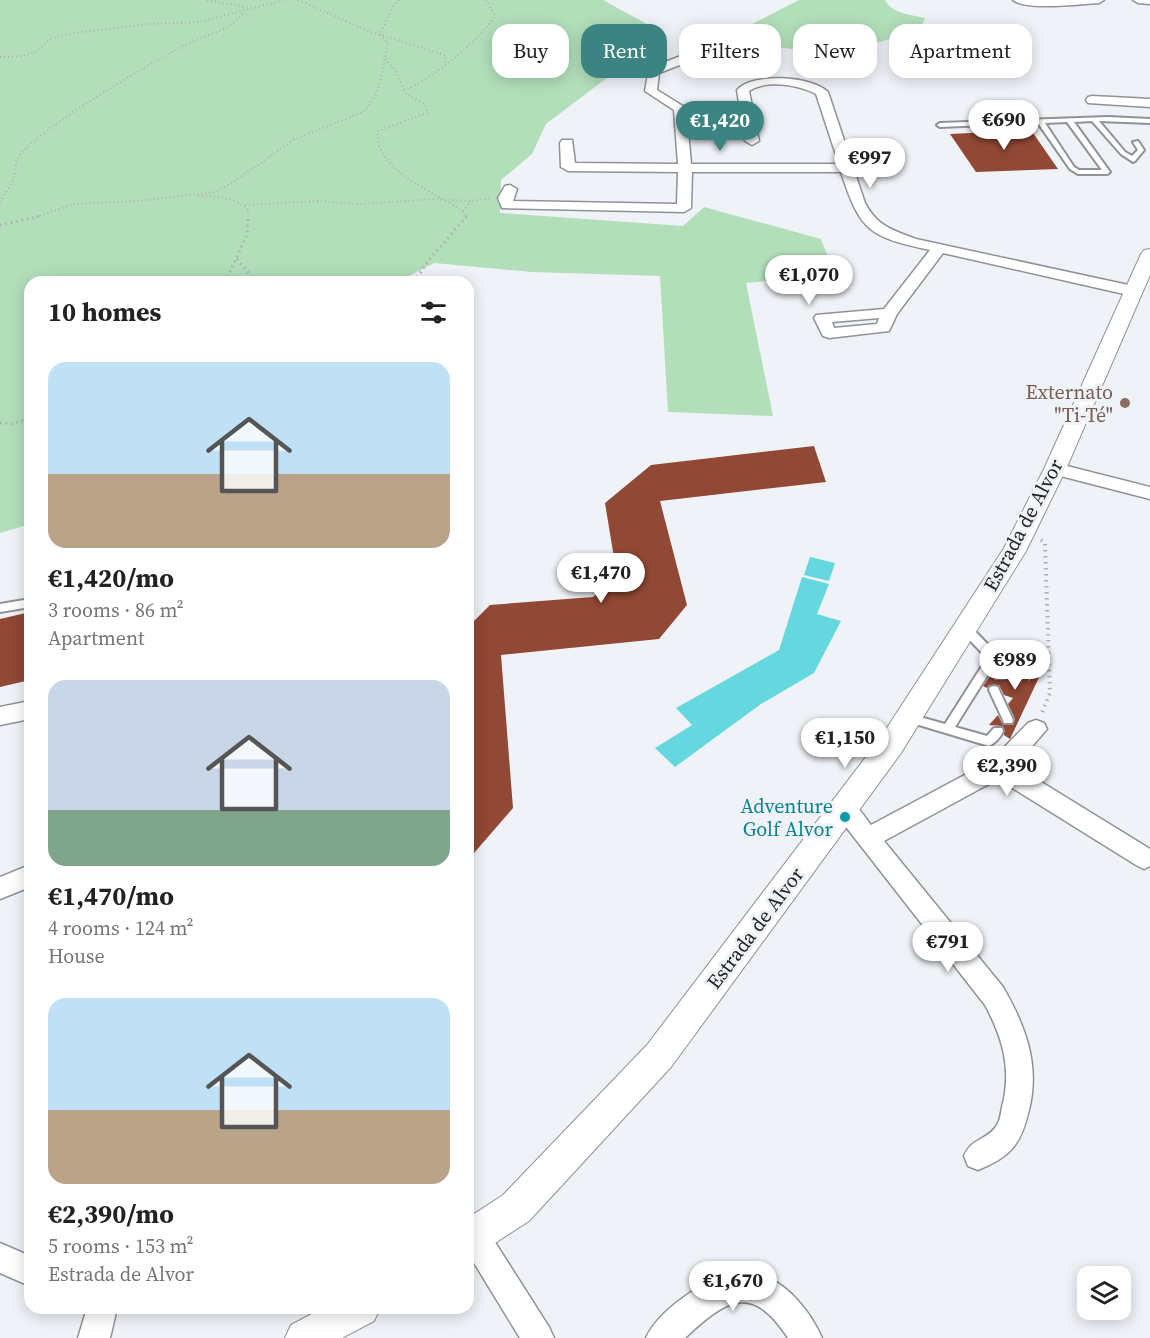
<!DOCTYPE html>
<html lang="en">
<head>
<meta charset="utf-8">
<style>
  :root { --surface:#fff; --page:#f2f2f2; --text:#222; --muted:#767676; --accent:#3c8481 }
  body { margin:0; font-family:"Source Serif 4",serif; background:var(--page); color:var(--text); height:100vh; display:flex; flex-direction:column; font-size:22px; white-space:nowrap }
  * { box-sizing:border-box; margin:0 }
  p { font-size:20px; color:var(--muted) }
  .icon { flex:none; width:33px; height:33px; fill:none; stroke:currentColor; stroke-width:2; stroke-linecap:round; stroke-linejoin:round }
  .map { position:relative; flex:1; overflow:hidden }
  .panel { position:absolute; left:24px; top:276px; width:450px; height:1038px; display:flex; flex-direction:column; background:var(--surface); border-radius:18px; box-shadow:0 3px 15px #0003 }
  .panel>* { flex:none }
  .banner { position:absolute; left:492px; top:24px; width:567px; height:54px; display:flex; gap:12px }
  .controls { position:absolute; left:1077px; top:1266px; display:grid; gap:12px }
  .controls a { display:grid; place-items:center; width:54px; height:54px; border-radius:12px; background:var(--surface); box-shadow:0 3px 15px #0003; font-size:30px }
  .price { position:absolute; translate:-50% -51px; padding:0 14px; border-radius:21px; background:#fff; color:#222; font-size:20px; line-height:39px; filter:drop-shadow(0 2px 3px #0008) }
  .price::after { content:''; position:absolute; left:50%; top:36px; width:18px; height:14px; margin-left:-9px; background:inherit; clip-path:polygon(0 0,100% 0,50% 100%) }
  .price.selected { background:var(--accent); color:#fff }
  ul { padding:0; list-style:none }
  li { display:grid; align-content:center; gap:12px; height:318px; padding:0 24px }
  li span { display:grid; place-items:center; height:186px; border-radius:18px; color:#555 }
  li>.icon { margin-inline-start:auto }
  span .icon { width:108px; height:108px; fill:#fffc; stroke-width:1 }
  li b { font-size:26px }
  h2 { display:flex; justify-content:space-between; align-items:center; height:72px; padding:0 24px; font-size:26px }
  .tag { padding:0 21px; border-radius:18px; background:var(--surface); box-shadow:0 3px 15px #0003; font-size:21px; line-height:54px }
  .tag.selected { background:var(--accent); color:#fff }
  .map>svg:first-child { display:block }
  .green { fill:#b2dfba }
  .water { fill:#65d8df }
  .building { fill:#914834 }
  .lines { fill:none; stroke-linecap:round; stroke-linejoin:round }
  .service-casing { stroke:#8f9296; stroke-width:4 }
  .minor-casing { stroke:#8f9296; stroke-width:3 }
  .tertiary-casing { stroke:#8f9296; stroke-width:2 }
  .path-far2 { stroke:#acafb3; stroke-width:2; stroke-dasharray:1 3; stroke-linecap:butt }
  .path-far1 { stroke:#acafb3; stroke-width:3; stroke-dasharray:1.5 4; stroke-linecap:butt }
  .path { stroke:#acafb3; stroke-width:4; stroke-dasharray:1.5 4.5; stroke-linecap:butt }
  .service { fill:#fff; fill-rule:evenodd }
  .minor { fill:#fff; fill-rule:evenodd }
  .tertiary { fill:#fff; fill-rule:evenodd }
  .education-dot { fill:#8d6e63; stroke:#eff2f7; stroke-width:2 }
  .culture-dot { fill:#0f9aa8; stroke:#eff2f7; stroke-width:2 }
  .labels { text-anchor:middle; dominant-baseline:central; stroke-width:6; stroke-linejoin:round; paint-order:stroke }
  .education-label { font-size:20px; fill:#785e54; stroke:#eff2f7; text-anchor:end }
  .street-label { font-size:20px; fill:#222325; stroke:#eff2f7 }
  .culture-label { font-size:20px; fill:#0d838f; stroke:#eff2f7; text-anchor:end }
</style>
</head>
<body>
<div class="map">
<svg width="1150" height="1338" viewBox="0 0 1150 1338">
  <rect width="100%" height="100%" fill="#eff2f7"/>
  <path class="green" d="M 0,0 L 603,0 L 665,34 L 546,124 L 532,154 L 501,180 L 500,213 L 683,226 L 704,207 L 821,239 L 835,275 L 746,283 L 773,416 L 668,412 L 660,276 L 532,272 L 434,263 L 405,278 L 402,282 L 30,282 L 30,524 L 0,533 Z
    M 799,0 L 885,0 C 891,13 911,15 925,18 L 922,26 L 905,35 L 880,42 L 825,53 L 713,39 L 739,31 Z"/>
  <path class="water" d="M 810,557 L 835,563 L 829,581 L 804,575 Z
    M 802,577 L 829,584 L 817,614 L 841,621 L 814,673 L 761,704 L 675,767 L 655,748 L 692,725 L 676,708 L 779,650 Z"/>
  <path class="building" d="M 1031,130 L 1058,169 L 976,172 L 950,134 Z
    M 814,446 L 826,482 L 660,501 L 687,605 L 659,639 L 501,655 L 513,808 L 468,860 L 468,627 L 490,605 L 593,597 L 605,587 L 617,576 L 605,503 L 651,465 Z
    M 30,612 L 30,680 L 0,687 L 0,619 Z
    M 1012,659 L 1034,668 L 1028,682 L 1039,669 L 1042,671 L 1010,739 L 1004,735 L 1003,726 L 989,725 L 998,715 L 1003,725 L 1013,725 L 1015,719 L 1008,704 L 1013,698 L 1004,695 L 999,685 L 989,685 L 987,688 L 983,686 L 992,673 L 995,680 L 1005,680 L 1006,672 Z"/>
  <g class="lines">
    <g class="service-casing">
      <path id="service" d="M 1108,117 L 1150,119 L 1150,123 L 1099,121 L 1125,152 L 1132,156 L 1138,150 L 1133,142 L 1138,141 L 1144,150 L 1135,161 L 1133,162 L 1121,154 L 1092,121 L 1074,122 L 1110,172 L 1107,174 L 1078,174 L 1070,169 L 1038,123 L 940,127 L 937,125 L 940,123 ZM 1067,122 L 1102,170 L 1079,170 L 1074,167 L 1045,123 Z
        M 30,599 L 30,607 L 0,612 L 0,604 Z
        M 965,624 L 969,625 L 997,654 L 1005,675 L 1004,678 L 996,678 L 992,668 L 955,727 L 987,736 L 994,728 L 1002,728 L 1003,731 C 1001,737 995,743 989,746 L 909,722 L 905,721 L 904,718 L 905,715 L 909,714 L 945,724 L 987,658 L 961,631 L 960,628 Z
        M 994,686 L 998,687 L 999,690 L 1013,720 L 1012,723 L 1004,723 L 1003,720 L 989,690 L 990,687 Z"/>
    </g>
    <g class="minor-casing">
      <path id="minor" d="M 1013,0 L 1104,0 L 1099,3 C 1080,4 1026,11 1013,0 Z
        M 1133,0 L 1150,0 L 1150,4 L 1138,3 Z
        M 681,56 L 685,57 L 685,63 L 659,73 L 657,90 L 686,108 L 691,164 L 839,164 L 816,94 C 799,85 766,79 749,91 L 759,141 L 752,145 L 745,141 L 737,90 C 753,72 812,76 828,92 L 865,203 C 877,226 892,230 916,239 L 1133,286 L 1141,291 L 1133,296 L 943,253 L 897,314 L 889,331 L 829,338 L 823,336 L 814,318 L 816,315 L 884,309 L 930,250 C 869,237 860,231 841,172 L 692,172 L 691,208 L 684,212 L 502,208 L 498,198 L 505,186 L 510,185 L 517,189 L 513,201 L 677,204 L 678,172 L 568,171 L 561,167 L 560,143 L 562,140 L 572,140 L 575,163 L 678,164 L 674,110 L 645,91 L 649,68 ZM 879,318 L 877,324 L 834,328 L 832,322 Z
        M 1092,96 L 1150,99 L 1150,107 L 1088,103 L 1086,100 L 1088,97 Z
        M 1055,463 L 1150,487 L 1150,499 L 1049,473 L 1046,469 L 1049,465 Z
        M 30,701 L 30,719 L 0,725 L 0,707 Z
        M 1036,720 L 1044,723 L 1047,729 L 1015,766 L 1150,849 L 1150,866 L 1144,869 L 1136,865 L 998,779 L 884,841 L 1003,987 C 1026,1027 1040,1065 1029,1110 C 1021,1144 1011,1157 978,1170 L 968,1166 L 964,1156 C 971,1138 988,1140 997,1125 C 1000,1121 1001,1113 1002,1107 C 1012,1070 1003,1038 985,1005 L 832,809 L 836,802 C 853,796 861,812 871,825 L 991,761 L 1028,723 Z
        M 30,865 L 30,887 L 0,899 L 0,877 Z
        M 474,1220 L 484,1225 L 549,1327 L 554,1338 L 520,1338 L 468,1253 L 468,1223 Z
        M 0,1243 L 30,1256 L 30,1286 L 0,1273 Z
        M 731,1271 C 742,1272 754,1272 764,1276 C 790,1286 811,1313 822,1338 L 788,1338 C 751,1281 725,1301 685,1338 L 646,1338 C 659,1309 702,1283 731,1271 Z
        M 87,1308 L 117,1308 L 110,1338 L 78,1338 Z"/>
    </g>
    <g class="tertiary-casing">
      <path id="tertiary" d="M 1150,249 L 1150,275 L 1066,469 L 1026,551 L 901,753 L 671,1067 L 529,1221 L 481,1252 L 468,1257 L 468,1218 L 503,1195 L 647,1045 L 881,737 L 1004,548 L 1044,469 L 1141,254 L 1144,250 Z
        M 323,1308 L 380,1308 L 374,1321 L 342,1338 L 285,1338 L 291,1325 Z"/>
    </g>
    <path class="path-far2" d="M 207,0 L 250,8
      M 298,0 L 371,32 L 445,55 L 445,62
      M 0,57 L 22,56 L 36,52 L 50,39 L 73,33 L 148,24 L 200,22 L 284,0
      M 385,59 L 396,71 L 406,94 L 424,103 L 428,112 L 377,132 C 377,167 419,185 446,201 C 453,205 463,210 467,217
      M 404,90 C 430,81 481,39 495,16 L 486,0
      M 198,196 C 216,197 235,196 248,210 L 248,217
      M 0,202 C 5,193 13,183 15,174 C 16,170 15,164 17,160 C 30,132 152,63 183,46 C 201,36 232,31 243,13
      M 245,205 L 318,201 L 359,204 L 434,199 L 471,201 L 492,198
      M 463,211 L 471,201
      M 36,217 L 74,204 L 138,201 L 215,192 L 235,181 L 293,140 L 363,112 C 383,93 382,68 388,43 L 380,35 L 393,6 L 399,0"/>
    <path class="path-far1" d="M 0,225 L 41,216
      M 237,259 L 256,282
      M 225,282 L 247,235 L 248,216
      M 414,282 L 428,261 L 467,216
      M 0,423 L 12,424 L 30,418"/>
    <path class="path" d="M 1041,540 L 1045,543 L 1050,693 L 1041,715"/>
    <use href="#service" class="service"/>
    <use href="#minor" class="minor"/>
    <use href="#tertiary" class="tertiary"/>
  </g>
  <circle class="education-dot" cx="1125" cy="403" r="6"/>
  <circle class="culture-dot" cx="845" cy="817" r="6"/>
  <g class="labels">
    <g class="education-label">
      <text x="1113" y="392">Externato<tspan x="1113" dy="23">"Ti-Té"</tspan></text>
    </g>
    <g class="street-label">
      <text transform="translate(1023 525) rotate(-62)">Estrada de Alvor</text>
      <text transform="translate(755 928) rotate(-53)">Estrada de Alvor</text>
    </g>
    <g class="culture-label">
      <text x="833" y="806">Adventure<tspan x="833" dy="23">Golf Alvor</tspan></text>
    </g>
  </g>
</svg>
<div class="controls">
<a><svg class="icon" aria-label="layers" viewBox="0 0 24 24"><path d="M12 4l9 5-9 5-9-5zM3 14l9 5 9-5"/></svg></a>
</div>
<b class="price" style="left:1004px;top:151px">€690</b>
<b class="price selected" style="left:720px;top:152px">€1,420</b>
<b class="price" style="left:870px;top:189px">€997</b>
<b class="price" style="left:809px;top:306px">€1,070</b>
<b class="price" style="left:601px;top:604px">€1,470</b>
<b class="price" style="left:1015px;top:691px">€989</b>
<b class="price" style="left:845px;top:769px">€1,150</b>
<b class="price" style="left:1007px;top:797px">€2,390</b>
<b class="price" style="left:948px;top:973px">€791</b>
<b class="price" style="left:733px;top:1312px">€1,670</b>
<div class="banner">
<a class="tag">Buy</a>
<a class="tag selected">Rent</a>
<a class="tag">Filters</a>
<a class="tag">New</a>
<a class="tag">Apartment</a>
</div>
<section class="panel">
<h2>10 homes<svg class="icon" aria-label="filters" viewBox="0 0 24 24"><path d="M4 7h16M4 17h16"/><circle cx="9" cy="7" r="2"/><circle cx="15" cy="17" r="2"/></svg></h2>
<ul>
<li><span style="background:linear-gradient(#bfe0f5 60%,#b9a48a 0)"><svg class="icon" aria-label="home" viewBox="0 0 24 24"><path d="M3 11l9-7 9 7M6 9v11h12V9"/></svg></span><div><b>€1,420/mo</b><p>3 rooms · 86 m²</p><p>Apartment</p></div></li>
<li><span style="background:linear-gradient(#c9d6e8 70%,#7fa58c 0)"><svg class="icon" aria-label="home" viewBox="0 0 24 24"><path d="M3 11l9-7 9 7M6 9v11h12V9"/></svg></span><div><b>€1,470/mo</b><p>4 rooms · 124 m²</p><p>House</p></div></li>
<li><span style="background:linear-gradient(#bfe0f5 60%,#b9a48a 0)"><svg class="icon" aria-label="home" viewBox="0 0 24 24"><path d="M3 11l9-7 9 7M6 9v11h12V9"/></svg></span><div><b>€2,390/mo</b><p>5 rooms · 153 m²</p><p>Estrada de Alvor</p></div></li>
</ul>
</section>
</div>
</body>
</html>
